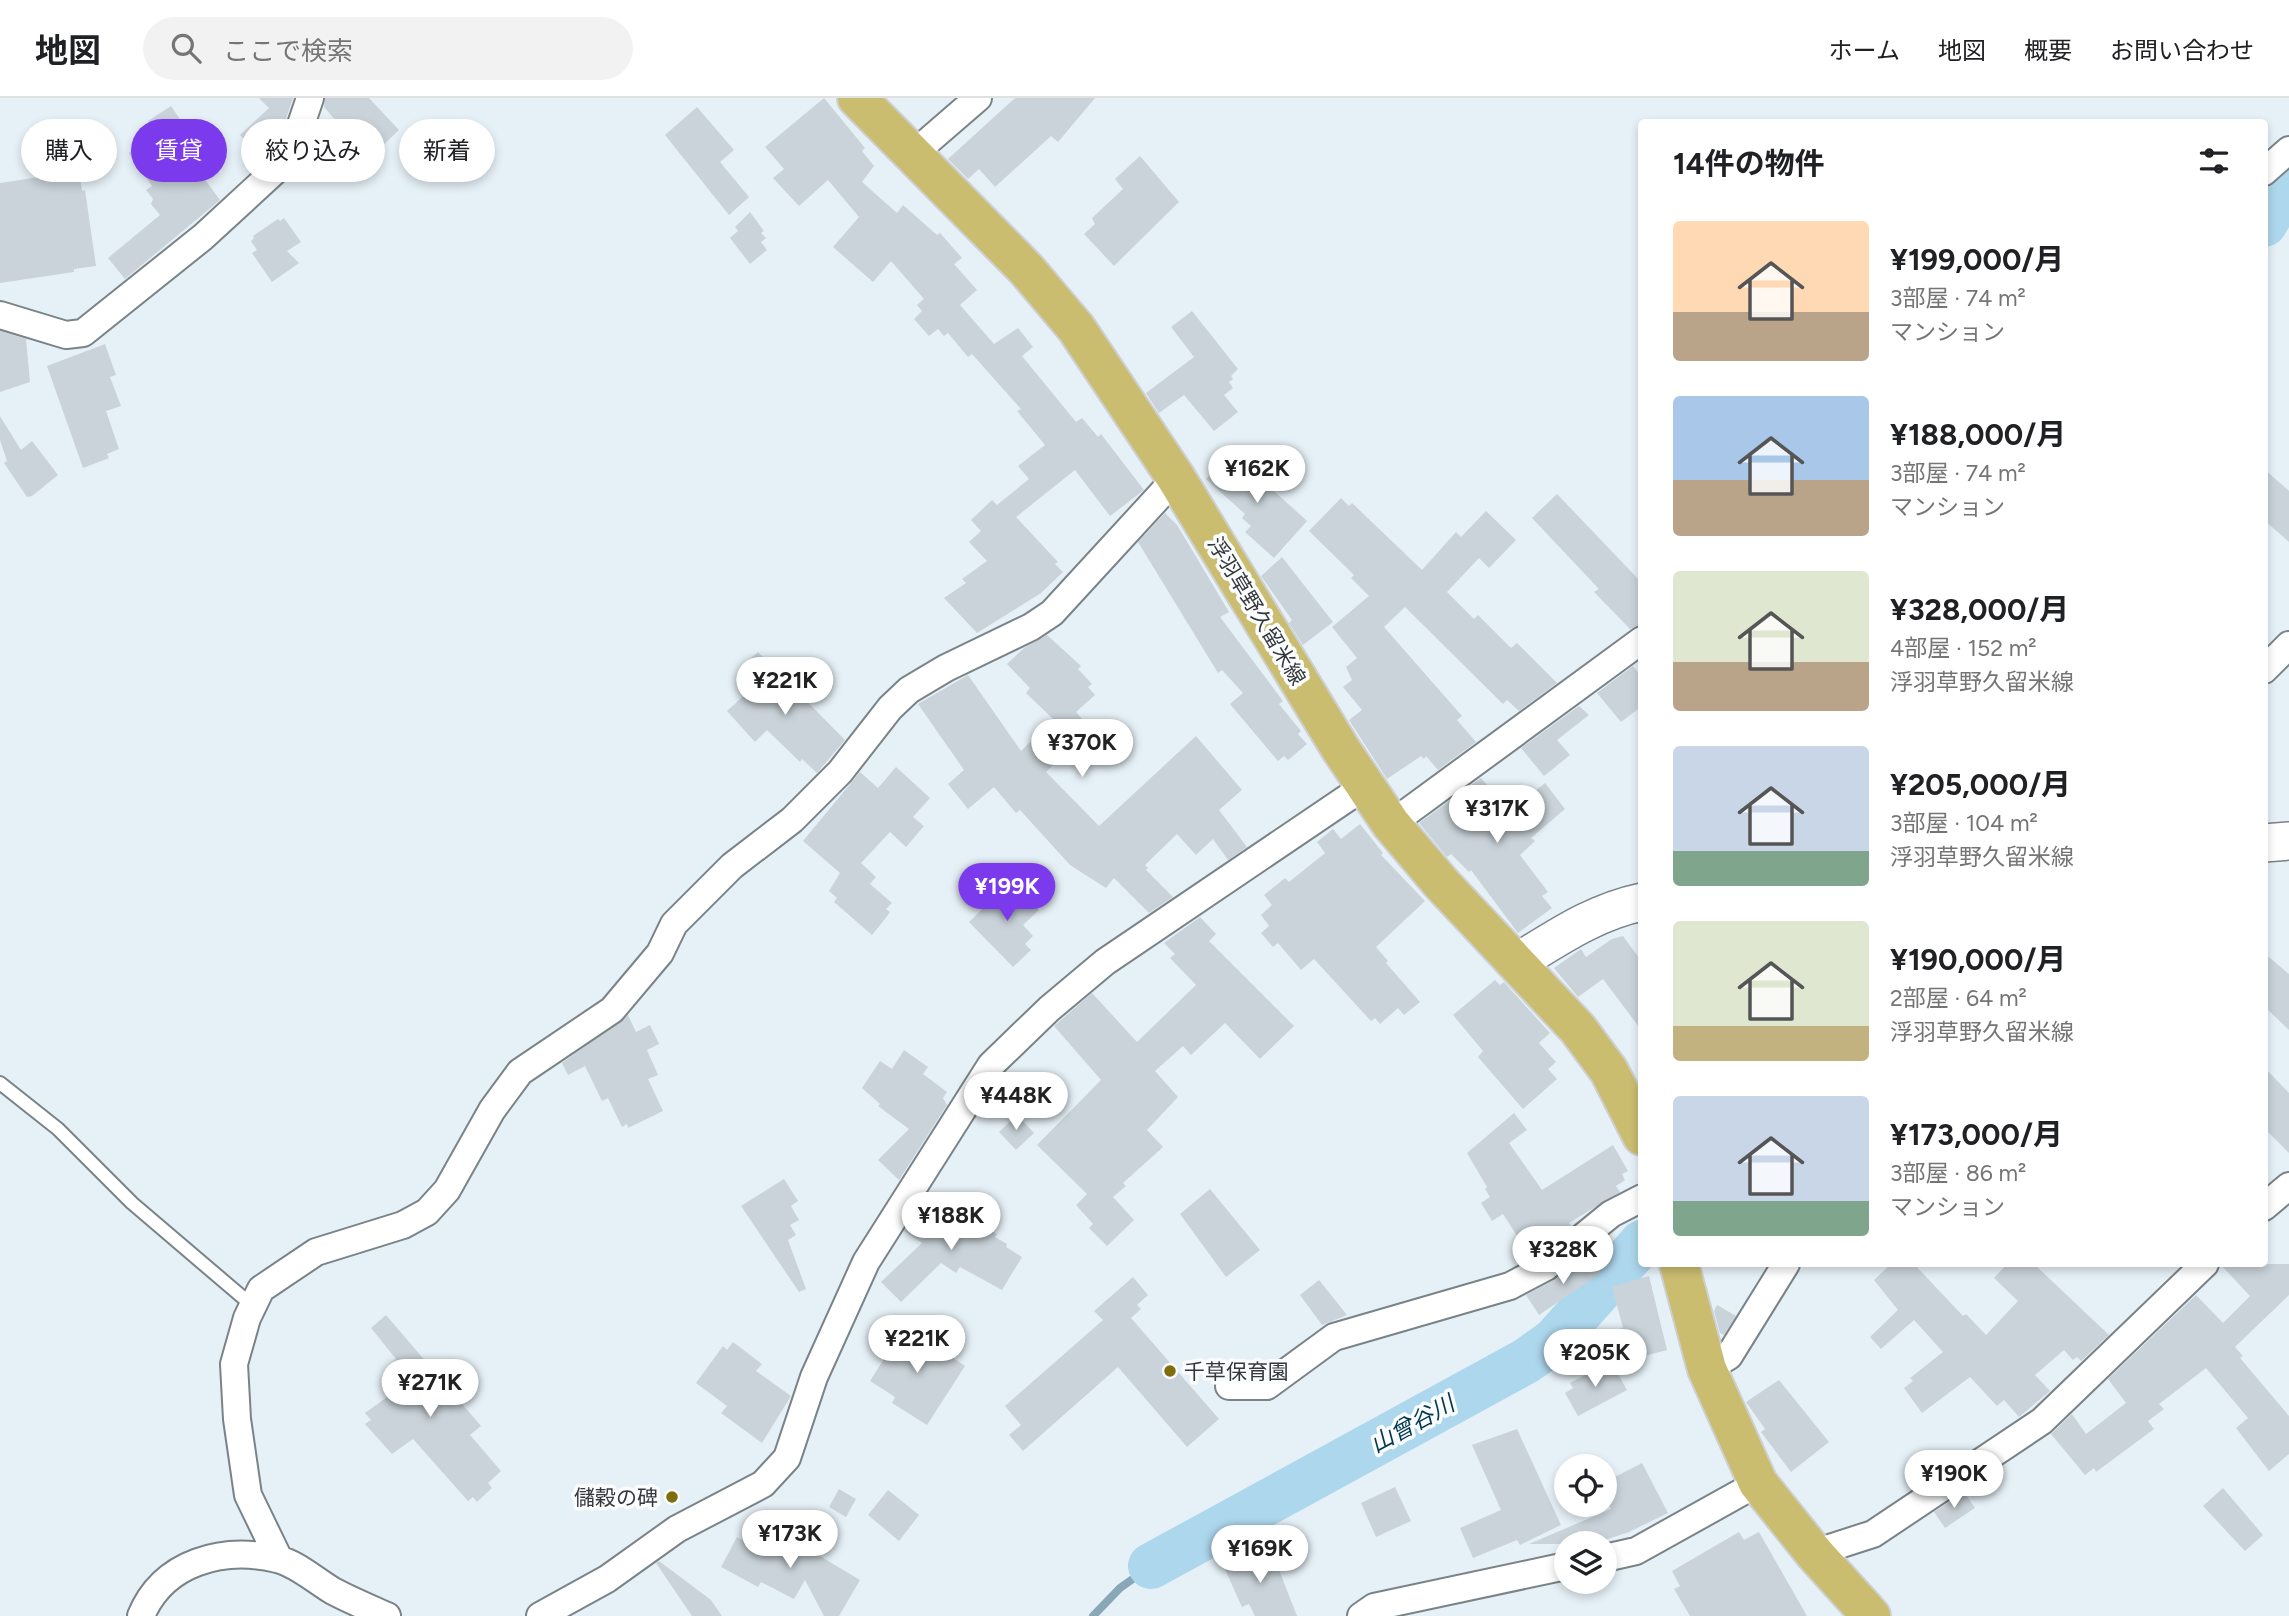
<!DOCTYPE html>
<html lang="ja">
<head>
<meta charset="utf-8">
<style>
  :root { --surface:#fff; --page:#f2f2f2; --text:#202124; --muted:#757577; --line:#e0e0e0; --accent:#7c3aed }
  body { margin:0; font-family:Figtree,"Noto Sans JP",sans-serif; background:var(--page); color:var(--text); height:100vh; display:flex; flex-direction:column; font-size:26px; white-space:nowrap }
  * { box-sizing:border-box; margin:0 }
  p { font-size:23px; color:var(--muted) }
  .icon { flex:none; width:38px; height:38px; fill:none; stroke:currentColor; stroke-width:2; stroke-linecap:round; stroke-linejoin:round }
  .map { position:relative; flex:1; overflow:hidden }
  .sheet { position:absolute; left:1638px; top:21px; width:630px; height:1148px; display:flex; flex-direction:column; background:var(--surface); border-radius:7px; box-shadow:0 4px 10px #0003 }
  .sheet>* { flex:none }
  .top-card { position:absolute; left:21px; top:21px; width:665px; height:63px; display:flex; gap:14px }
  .buttons { position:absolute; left:1554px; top:1356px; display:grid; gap:14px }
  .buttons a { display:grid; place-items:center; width:63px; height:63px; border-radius:50%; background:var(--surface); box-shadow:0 4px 10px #0003; font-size:35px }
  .price { position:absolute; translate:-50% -60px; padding:0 16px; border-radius:24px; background:#fff; color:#222; font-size:23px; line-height:46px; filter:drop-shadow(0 2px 4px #0008) }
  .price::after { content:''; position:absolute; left:50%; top:42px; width:21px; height:16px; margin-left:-10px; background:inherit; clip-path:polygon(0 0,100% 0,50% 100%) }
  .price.on { background:var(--accent); color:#fff }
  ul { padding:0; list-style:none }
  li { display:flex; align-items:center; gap:21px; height:175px; padding:0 35px }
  li span { display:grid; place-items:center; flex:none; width:196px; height:140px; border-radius:7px; color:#555 }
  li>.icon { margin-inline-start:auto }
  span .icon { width:84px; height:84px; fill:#fffc; stroke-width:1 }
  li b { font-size:30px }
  h2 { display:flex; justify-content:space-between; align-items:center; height:84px; padding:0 35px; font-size:30px }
  .chip { padding:0 24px; border-radius:32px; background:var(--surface); box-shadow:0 4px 10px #0003; font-size:24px; line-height:63px }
  .chip.on { background:var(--accent); color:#fff }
  header { display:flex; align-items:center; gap:42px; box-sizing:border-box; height:98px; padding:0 35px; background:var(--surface); border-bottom:2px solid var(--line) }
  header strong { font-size:33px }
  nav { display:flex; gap:38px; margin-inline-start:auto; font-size:24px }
  .search { width:490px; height:63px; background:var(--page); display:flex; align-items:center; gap:18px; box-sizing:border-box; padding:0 24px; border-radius:38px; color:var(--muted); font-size:26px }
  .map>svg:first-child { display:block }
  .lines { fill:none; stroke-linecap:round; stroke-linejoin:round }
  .stream { stroke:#89a7b7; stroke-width:8 }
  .river { stroke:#add7ed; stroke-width:46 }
  .building { fill:#c9d3d9 }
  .lane-casing { stroke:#798388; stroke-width:16 }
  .street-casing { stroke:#798388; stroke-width:30 }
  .secondary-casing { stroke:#798388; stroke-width:40 }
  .primary-casing { stroke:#cecfd0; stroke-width:42 }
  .lane { stroke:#fff; stroke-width:12 }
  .street { stroke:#fff; stroke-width:26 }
  .secondary { stroke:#fff; stroke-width:37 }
  .primary { stroke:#cabd70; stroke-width:38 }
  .poi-dot { fill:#7f6e0c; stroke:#fafcfd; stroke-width:2.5 }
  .labels { text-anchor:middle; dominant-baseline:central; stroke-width:7; stroke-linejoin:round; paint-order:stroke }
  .street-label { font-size:21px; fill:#34383a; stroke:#fafcfd }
  .poi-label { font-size:21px; fill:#34383a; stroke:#fafcfd; text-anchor:start }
  .water-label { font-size:23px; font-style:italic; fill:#00394f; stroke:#fafcfd }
</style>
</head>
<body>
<header>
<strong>地図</strong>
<div class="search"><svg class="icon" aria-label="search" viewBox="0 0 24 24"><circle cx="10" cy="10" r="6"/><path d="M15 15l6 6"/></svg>ここで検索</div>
<nav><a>ホーム</a><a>地図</a><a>概要</a><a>お問い合わせ</a></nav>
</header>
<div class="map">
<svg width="2289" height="1518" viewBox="0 0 2289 1518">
  <rect width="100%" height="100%" fill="#e6f1f7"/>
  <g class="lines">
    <path class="stream" d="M 1093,1518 L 1120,1490 L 1151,1468"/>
    <path class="river" d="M 2264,126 L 2289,85
      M 1151,1468 L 1526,1263 L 1554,1243 L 1642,1145"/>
  </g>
  <path class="building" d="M 259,0 L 293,0 L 276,50 L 263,62 L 240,37 L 269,10 Z
    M 325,0 L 369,0 L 399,32 L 375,55 L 349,27 L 344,32 L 324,9 Z
    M 824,0 L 865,50 L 862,53 L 874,68 L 862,84 L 897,115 L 903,107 L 937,137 L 940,135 L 962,160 L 954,166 L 977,192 L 960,207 L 994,246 L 1018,230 L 1033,249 L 1022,258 L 1076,324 L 1082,320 L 1098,339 L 1101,336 L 1144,392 L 1110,418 L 1075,372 L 1016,419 L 1058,464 L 1055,466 L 1063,474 L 1041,495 L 977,535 L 944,500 L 966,485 L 962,481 L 987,463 L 969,444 L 981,433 L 971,422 L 992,402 L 997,407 L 1029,381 L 1018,368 L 1045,347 L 1017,313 L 1021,311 L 972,256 L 968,259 L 948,235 L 944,238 L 938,231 L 929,238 L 914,221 L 922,213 L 917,207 L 924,201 L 891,163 L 873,184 L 833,149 L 859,119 L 828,82 L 799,108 L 773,80 L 784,71 L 765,49 Z
    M 1015,0 L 1095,0 L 1058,44 L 1051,38 L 995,89 L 979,71 L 968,81 L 948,61 Z
    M 171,8 L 201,52 L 189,60 L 220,102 L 125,181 L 108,160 L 160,117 L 151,106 L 153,101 L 146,92 L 152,88 L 129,55 L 157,36 L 148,23 Z
    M 697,9 L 734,52 L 720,64 L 749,99 L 729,117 L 665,37 Z
    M 1140,58 L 1179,104 L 1114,168 L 1084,136 L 1095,126 L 1092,120 L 1123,91 L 1115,81 Z
    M 79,73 L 82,93 L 85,92 L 96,168 L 74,171 L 74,174 L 0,185 L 0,85 Z
    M 750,114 L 764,133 L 761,135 L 766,140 L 761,144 L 767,152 L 750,166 L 730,140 L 738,133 L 735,129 Z
    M 284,120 L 301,144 L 287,153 L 299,165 L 272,184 L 252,155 L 257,152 L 251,143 L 254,140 L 253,138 L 278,121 L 280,123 Z
    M 1192,213 L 1238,271 L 1231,278 L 1233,281 L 1229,284 L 1233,290 L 1224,297 L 1238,314 L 1214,333 L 1184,297 L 1159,315 L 1146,295 L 1194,259 L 1171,229 Z
    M 0,233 L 26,241 L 30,284 L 0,294 Z
    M 105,246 L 116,277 L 110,279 L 121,308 L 106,313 L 119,351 L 107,356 L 109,360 L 83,370 L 47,268 Z
    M 0,318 L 21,352 L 32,343 L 58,377 L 32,398 L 27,399 L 4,365 L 7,363 L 0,342 Z
    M 1231,354 L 1307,423 L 1274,460 L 1245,434 L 1251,428 L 1242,420 L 1245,416 L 1206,381 Z
    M 2264,371 L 2289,393 L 2289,444 L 2264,422 Z
    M 1557,396 L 1642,485 L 1642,526 L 1630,531 L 1594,494 L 1599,491 L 1532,420 Z
    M 1341,400 L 1349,408 L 1352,405 L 1422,472 L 1456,434 L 1461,439 L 1486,413 L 1516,442 L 1489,470 L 1479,460 L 1447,494 L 1474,521 L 1478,517 L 1511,550 L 1517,545 L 1557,585 L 1519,613 L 1507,602 L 1503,606 L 1405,509 L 1384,529 L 1462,618 L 1457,622 L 1476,644 L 1438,672 L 1426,658 L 1424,661 L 1421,658 L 1387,681 L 1349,622 L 1362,612 L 1343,589 L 1352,582 L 1346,569 L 1357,560 L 1332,529 L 1369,498 L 1351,480 L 1354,477 L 1309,433 Z
    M 1165,415 L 1177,427 L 1229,514 L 1220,519 L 1283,603 L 1279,606 L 1301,633 L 1298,636 L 1307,646 L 1288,662 L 1284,658 L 1278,663 L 1230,606 L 1243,595 L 1222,572 L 1218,575 L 1138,444 Z
    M 1282,459 L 1333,524 L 1303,547 L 1289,525 L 1292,522 L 1261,478 Z
    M 1047,537 L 1081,568 L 1078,571 L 1092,586 L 1088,589 L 1095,597 L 1076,614 L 1090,630 L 1046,674 L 1099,728 L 1196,638 L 1242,692 L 1219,712 L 1247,749 L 1228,762 L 1213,741 L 1196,757 L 1177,736 L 1145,767 L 1148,770 L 1146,772 L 1173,799 L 1149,815 L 1114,780 L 1106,790 L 1070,767 L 1020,712 L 1016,715 L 994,689 L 968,711 L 948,686 L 964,672 L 918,606 L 968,577 L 1021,653 L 1053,621 L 1026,595 L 1030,590 L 1007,566 L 1024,550 Z
    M 758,554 L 845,642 L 817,675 L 802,661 L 800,664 L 767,632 L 755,644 L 727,613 L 759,584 L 743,567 Z
    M 1633,568 L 1642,579 L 1642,608 L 1621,624 L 1597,595 Z
    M 1579,608 L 1589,617 L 1557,642 L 1570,657 L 1544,678 L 1521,650 Z
    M 896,669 L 930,700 L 913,719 L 924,728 L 906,749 L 890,734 L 861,765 L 876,779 L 870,786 L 892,805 L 886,811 L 890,814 L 885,821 L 872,837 L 834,804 L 837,800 L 829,793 L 840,775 L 803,743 L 860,674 L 878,690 Z
    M 1481,680 L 1510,714 L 1545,685 L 1565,711 L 1531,740 L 1535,743 L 1520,757 L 1548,794 L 1542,798 L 1552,810 L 1518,835 L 1471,772 L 1469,774 L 1451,756 L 1447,759 L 1419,725 Z
    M 1360,726 L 1383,755 L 1381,757 L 1425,803 L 1376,849 L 1388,863 L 1386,865 L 1420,904 L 1404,917 L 1398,910 L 1380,926 L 1375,920 L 1371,923 L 1314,861 L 1301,872 L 1278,845 L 1273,849 L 1261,835 L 1269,828 L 1261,817 L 1272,807 L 1264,797 L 1285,780 L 1289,784 L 1325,755 L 1317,744 L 1333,731 L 1341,741 Z
    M 1011,783 L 1039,812 L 1023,827 L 1033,838 L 1025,846 L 1031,852 L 1013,869 L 969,824 Z
    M 1200,819 L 1216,836 L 1209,843 L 1294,928 L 1260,961 L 1225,925 L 1191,957 L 1183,948 L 1155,973 L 1178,999 L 1147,1032 L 1163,1049 L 1123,1085 L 1126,1088 L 1113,1099 L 1134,1122 L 1107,1148 L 1089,1130 L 1093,1126 L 1076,1107 L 1087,1096 L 1037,1047 L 1101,982 L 1054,928 L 1092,895 L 1137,944 L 1196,887 L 1170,860 L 1175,856 L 1164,845 Z
    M 1623,838 L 1642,864 L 1642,933 L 1603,881 L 1578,899 L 1554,870 L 1581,851 L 1586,859 L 1612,841 Z
    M 2264,855 L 2289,876 L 2289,932 L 2264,908 Z
    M 1495,882 L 1500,887 L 1504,884 L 1550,935 L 1539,945 L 1556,964 L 1548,971 L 1557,981 L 1523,1011 L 1478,959 L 1483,953 L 1453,917 Z
    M 628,917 L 636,934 L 650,927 L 659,946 L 647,952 L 658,977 L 648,981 L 663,1013 L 628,1030 L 627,1026 L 622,1029 L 608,1000 L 602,1003 L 585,968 L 568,977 L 562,965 Z
    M 904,952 L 928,969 L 923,976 L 947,994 L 943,1000 L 947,1007 L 899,1082 L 878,1062 L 909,1031 L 878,1008 L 880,1006 L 862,990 L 880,963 L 892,971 Z
    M 2264,969 L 2289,995 L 2289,1055 L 2264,1030 Z
    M 1514,1015 L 1527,1032 L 1509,1045 L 1542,1092 L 1613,1047 L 1628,1073 L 1622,1076 L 1625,1082 L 1616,1088 L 1620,1094 L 1569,1125 L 1571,1128 L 1538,1155 L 1526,1136 L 1519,1141 L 1503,1116 L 1492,1123 L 1481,1105 L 1490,1099 L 1485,1091 L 1487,1089 L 1467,1055 Z
    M 1017,1017 L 1034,1035 L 1016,1052 L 999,1034 Z
    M 784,1081 L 798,1103 L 791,1108 L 799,1122 L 790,1127 L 796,1137 L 788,1142 L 806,1191 L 799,1194 L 741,1108 Z
    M 1210,1091 L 1260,1152 L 1226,1179 L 1180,1116 Z
    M 923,1103 L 967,1131 L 972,1121 L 997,1136 L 995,1139 L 1007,1146 L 1006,1149 L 1022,1159 L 1002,1192 L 960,1169 L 956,1175 L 941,1165 L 901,1204 L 881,1184 L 922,1145 L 904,1133 Z
    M 1584,1158 L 1601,1175 L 1539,1217 L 1526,1197 L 1556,1181 Z
    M 1891,1166 L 1914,1166 L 1963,1218 L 1966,1216 L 1986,1237 L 2018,1203 L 1994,1180 L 2007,1166 L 2034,1166 L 2109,1237 L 2081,1263 L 2077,1259 L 2073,1262 L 2064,1252 L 2035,1277 L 2050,1293 L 2019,1319 L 2004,1302 L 1997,1308 L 1970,1279 L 1922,1315 L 1904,1290 L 1913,1283 L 1910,1280 L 1943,1254 L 1914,1222 L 1881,1251 L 1870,1239 L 1898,1212 L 1874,1182 Z
    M 2220,1166 L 2289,1166 L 2289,1197 L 2235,1249 L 2243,1258 L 2240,1260 L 2289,1318 L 2289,1356 L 2269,1373 L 2236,1330 L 2248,1320 L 2206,1270 L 2159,1306 L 2164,1311 L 2148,1323 L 2154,1331 L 2096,1374 L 2094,1370 L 2085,1377 L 2051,1336 L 2072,1316 L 2086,1336 L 2126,1305 L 2108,1281 L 2196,1197 L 2223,1225 L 2250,1198 Z
    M 1649,1178 L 1667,1252 L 1618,1265 L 1611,1233 L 1623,1230 L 1612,1189 Z
    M 1133,1179 L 1148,1197 L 1137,1207 L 1141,1211 L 1131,1220 L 1219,1321 L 1187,1349 L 1118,1269 L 1023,1353 L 1009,1337 L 1021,1327 L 1005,1308 L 1103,1222 L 1094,1213 Z
    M 1319,1182 L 1347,1217 L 1322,1227 L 1300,1197 Z
    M 1717,1207 L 1736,1218 L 1724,1237 L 1720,1235 L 1714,1213 Z
    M 386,1217 L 481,1328 L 470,1337 L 501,1373 L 488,1385 L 492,1390 L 477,1404 L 473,1399 L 468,1403 L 413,1341 L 392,1356 L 365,1326 L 371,1322 L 365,1315 L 405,1286 L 389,1267 L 396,1261 L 371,1230 Z
    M 905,1228 L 965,1268 L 927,1327 L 892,1305 L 895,1299 L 870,1283 Z
    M 733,1244 L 762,1266 L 756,1273 L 791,1298 L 762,1345 L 721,1315 L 727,1308 L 696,1285 L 723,1248 L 727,1252 Z
    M 1611,1263 L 1627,1292 L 1578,1318 L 1565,1295 L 1573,1290 L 1570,1285 Z
    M 1779,1282 L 1829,1344 L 1791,1374 L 1761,1334 L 1765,1331 L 1746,1304 Z
    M 1517,1331 L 1561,1427 L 1520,1447 L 1517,1442 L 1473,1460 L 1460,1430 L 1501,1412 L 1472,1347 Z
    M 1642,1365 L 1668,1415 L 1629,1434 L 1593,1446 L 1529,1446 L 1611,1411 L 1605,1400 L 1605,1384 Z
    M 1395,1389 L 1411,1423 L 1376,1439 L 1361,1405 Z
    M 2223,1390 L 2263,1437 L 2245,1453 L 2203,1408 Z
    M 839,1391 L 856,1401 L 846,1419 L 829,1409 Z
    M 888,1392 L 919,1417 L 899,1443 L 868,1417 Z
    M 1964,1394 L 1975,1410 L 1945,1430 L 1934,1414 Z
    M 756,1428 L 779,1441 L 783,1436 L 860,1482 L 839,1518 L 824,1518 L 805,1482 L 794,1501 L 761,1484 L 758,1489 L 721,1469 L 737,1439 L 746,1444 Z
    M 1739,1434 L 1744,1442 L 1759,1434 L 1807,1518 L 1690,1518 L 1674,1491 L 1680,1488 L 1672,1473 Z
    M 1263,1450 L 1268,1462 L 1274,1459 L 1297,1518 L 1255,1518 L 1249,1506 L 1242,1509 L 1223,1467 Z
    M 659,1463 L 711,1502 L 722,1518 L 692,1518 L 656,1465 Z"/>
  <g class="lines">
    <g class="lane-casing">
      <path id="lane" d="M 0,985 L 58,1031 L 132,1105 L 254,1209"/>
    </g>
    <g class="street-casing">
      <path id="street" d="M 912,57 L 978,0
        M 2264,74 L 2289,52
        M 0,217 L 66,237 L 83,235 L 203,139 L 290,59 L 310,0
        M 2264,572 L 2289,547
        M 1391,726 L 1642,542
        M 2264,1109 L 2289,1088
        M 1707,1271 L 1729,1258 L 1786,1166
        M 1229,1288 L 1267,1288 L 1334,1239 L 1510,1188 L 1546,1169 L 1611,1116 L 1642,1100
        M 1814,1455 L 1873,1436 L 2042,1323 L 2205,1166
        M 1605,1460 L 1636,1453 L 1758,1385
        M 279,1461 L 248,1397 L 237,1321 L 234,1266 L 247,1220 L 261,1191 L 316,1154 L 403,1127 L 427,1114 L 447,1092 L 492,1012 L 520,974 L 612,912 L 660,855 L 674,826 L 732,768 L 792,722 L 840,674 L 890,610 L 909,592 L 946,570 L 1031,529 L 1052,515 L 1176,380
        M 141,1518 C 163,1464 223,1448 277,1461 C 296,1465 316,1483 333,1493 C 350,1502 369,1510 387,1518
        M 540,1518 L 607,1481 L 677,1431 L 763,1386 L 787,1360 L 814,1279 L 866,1164 L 991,967 L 1049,911 L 1105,864 L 1365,688
        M 1361,1518 L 1374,1509 L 1566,1468"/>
    </g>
    <g class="secondary-casing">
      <path id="secondary" d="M 2264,745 L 2289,743
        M 1516,865 C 1557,840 1594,814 1642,804"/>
    </g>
    <g class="primary-casing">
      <path id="primary" d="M 857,0 L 1026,171 L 1076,230 L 1176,380 L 1340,650 L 1391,726 L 1441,785 L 1578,931 L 1609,973 L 1642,1038
        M 1679,1166 L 1707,1271 L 1758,1385 L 1814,1455 L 1871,1518"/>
    </g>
    <use href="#lane" class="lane"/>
    <use href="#street" class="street"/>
    <use href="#secondary" class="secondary"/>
    <use href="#primary" class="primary"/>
  </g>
  <g class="poi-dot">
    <circle cx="1170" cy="1273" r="7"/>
    <circle cx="672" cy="1399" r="7"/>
  </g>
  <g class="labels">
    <g class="street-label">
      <text transform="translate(1257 513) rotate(59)">浮羽草野久留米線</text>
    </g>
    <g class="poi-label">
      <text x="1184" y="1273">千草保育園</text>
      <text x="658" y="1399" text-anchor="end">儲穀の碑</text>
    </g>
    <g class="water-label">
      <text transform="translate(1412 1326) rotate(-29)">山曾谷川</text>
    </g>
  </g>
</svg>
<div class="buttons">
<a><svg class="icon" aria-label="locate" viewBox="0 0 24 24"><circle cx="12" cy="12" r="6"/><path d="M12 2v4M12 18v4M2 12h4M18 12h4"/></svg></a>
<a><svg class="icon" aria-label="layers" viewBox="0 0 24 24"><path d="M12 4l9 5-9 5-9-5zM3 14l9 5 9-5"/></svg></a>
</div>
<b class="price" style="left:1257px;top:407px">¥162K</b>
<b class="price" style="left:785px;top:619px">¥221K</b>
<b class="price" style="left:1082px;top:681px">¥370K</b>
<b class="price" style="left:1497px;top:747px">¥317K</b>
<b class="price on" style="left:1007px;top:825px">¥199K</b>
<b class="price" style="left:1016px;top:1034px">¥448K</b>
<b class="price" style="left:951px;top:1154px">¥188K</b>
<b class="price" style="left:1563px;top:1188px">¥328K</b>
<b class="price" style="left:917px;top:1277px">¥221K</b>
<b class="price" style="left:1595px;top:1291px">¥205K</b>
<b class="price" style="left:430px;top:1321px">¥271K</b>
<b class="price" style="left:1954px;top:1412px">¥190K</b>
<b class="price" style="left:790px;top:1472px">¥173K</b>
<b class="price" style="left:1260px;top:1487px">¥169K</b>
<div class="top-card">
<a class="chip">購入</a>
<a class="chip on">賃貸</a>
<a class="chip">絞り込み</a>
<a class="chip">新着</a>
</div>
<section class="sheet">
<h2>14件の物件<svg class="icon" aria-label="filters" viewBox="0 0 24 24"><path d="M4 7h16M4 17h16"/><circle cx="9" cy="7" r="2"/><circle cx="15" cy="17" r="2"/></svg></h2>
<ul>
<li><span style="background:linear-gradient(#ffd9b3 65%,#b9a48a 0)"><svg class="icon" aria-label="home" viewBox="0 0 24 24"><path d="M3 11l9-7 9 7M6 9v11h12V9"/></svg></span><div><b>¥199,000/月</b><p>3部屋 · 74 m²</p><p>マンション</p></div></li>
<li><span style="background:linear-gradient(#a9c7e8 60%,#b9a48a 0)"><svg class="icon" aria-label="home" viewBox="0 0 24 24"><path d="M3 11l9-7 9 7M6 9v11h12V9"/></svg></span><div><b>¥188,000/月</b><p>3部屋 · 74 m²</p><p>マンション</p></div></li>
<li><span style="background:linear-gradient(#dfe7d0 65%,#b9a48a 0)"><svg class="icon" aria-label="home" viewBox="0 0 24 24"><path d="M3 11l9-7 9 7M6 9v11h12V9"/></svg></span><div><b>¥328,000/月</b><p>4部屋 · 152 m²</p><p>浮羽草野久留米線</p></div></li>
<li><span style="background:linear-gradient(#c9d6e8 75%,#7fa58c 0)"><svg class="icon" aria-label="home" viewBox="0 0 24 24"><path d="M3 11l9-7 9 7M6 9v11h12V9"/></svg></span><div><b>¥205,000/月</b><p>3部屋 · 104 m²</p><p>浮羽草野久留米線</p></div></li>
<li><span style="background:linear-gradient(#dfe7d0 75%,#c2b280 0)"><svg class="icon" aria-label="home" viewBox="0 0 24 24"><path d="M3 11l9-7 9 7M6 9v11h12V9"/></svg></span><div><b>¥190,000/月</b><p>2部屋 · 64 m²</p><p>浮羽草野久留米線</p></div></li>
<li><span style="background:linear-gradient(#c9d6e8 75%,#7fa58c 0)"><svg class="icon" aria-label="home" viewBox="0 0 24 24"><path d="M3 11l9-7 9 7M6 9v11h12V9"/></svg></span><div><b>¥173,000/月</b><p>3部屋 · 86 m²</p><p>マンション</p></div></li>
</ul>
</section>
</div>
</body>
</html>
